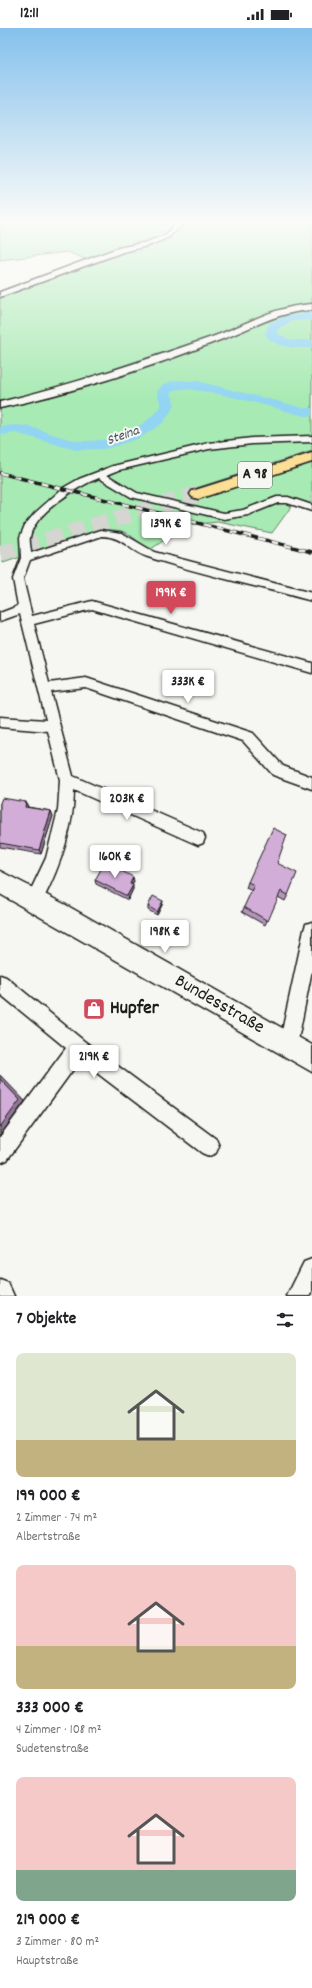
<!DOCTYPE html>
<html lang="de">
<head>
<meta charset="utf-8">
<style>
  :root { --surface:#fff; --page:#f2f2f2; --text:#202124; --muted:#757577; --accent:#d1495b }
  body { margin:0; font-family:Dekko,sans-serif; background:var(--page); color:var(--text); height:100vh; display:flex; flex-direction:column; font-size:15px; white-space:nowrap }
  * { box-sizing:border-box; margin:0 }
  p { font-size:13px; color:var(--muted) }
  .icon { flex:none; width:22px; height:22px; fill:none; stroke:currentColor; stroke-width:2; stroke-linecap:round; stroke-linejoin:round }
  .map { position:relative; height:1268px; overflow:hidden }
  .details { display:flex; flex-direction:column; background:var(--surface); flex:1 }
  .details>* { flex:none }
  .price { position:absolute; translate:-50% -34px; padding:0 9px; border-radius:4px; background:#fff; color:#222; font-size:13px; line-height:26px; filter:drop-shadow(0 1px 2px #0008) }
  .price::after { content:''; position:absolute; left:50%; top:24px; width:12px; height:9px; margin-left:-6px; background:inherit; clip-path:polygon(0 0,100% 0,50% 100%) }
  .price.active { background:var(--accent); color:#fff }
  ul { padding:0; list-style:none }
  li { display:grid; align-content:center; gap:8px; height:212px; padding:0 16px }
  li span { display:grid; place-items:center; height:124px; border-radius:8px; color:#555 }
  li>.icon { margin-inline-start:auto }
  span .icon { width:72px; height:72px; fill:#fffc; stroke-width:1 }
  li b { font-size:17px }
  h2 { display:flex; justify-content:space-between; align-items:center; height:48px; padding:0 16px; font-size:17px }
  .status { display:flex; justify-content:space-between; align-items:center; height:28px; padding:0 20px; background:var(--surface); direction:ltr }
  .status svg { height:11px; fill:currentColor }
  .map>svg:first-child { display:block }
  .green { fill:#a8eab3; stroke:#628368 }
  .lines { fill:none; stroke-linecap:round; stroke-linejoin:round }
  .river { fill:#92d5f3; fill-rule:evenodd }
  .trunk-tunnel { stroke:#d5d5d2; stroke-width:16; stroke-dasharray:16 8; stroke-linecap:butt }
  .minor-casing { stroke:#1c1c1c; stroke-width:3 }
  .tertiary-casing { stroke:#1c1c1c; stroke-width:3 }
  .secondary-casing { stroke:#1c1c1c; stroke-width:3 }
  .trunk-casing { stroke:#1c1c1c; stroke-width:3 }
  .minor { fill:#f6f6f2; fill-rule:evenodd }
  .tertiary { fill:#f6f6f2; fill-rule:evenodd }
  .secondary { fill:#f6f6f2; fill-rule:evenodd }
  .trunk { fill:#fbdf96; fill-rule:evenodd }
  .rail-casing { stroke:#1c1c1c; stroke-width:3.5 }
  .rail { stroke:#f6f6f2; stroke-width:2.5; stroke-dasharray:7; stroke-linecap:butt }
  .wall { fill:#b495ba; stroke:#1c1c1c }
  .shaded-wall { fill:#927997; stroke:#1c1c1c }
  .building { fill:#d1add8; stroke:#1c1c1c }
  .labels { text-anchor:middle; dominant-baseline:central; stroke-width:4; stroke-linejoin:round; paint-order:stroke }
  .far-water-label { font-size:14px; font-style:italic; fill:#3f545c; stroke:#f6f6f2 }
  .shield { fill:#f6f6f2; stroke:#5d5d5c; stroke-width:1 }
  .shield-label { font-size:15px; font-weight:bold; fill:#1c1c1c }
  .near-street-label { font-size:19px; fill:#1c1c1c; stroke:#f6f6f2 }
  .near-poi-label { font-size:19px; font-weight:bold; fill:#1c1c1c; stroke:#f6f6f2; text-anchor:start }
</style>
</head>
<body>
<div class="status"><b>12:11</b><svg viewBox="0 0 49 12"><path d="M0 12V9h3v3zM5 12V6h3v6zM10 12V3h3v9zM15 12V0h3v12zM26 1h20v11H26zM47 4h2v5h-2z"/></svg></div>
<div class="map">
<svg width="312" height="1268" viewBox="0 0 312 1268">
  <rect width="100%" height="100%" fill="#f6f6f2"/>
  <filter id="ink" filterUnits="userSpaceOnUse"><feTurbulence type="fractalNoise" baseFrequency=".025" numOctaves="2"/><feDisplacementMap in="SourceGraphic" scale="8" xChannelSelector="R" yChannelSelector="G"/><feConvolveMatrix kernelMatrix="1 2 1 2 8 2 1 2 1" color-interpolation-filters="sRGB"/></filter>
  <g filter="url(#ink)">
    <path class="green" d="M 0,194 L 312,194 L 312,423 L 193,461 L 203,470 L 312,434 L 312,478 L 293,476 L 272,505 L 218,494 L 187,497 L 151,521 C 142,518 137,512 130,507 C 123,501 111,502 102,502 L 3,535 L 2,520 L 0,521 L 0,269 L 96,235 L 67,224 L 0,232 Z"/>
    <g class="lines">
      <path class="river" d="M 312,284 L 312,292 L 292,293 L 279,300 L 277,305 L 290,312 L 312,312 L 312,320 C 296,320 275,321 265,306 L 269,295 L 286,288 Z
        M 177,352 L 197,353 L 304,380 L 312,380 L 312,388 L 304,388 C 285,383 181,352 171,364 L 175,377 L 164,394 L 140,410 L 105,421 L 75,422 L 16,405 L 0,407 L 0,399 C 5,398 10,397 15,397 C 34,397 56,409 75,412 C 106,417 144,403 161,377 L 157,364 L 163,356 Z"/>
      <path class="trunk-tunnel" d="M 0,526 L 198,466"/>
      <g class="minor-casing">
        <path id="minor" d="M 312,408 L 312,414 L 252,416 L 209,421 L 119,442 L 107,447 L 137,465 L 224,485 L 243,482 L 277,469 L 288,469 L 312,477 L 312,483 L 287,475 L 278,475 L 248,487 L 224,491 L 131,469 L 99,450 C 78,458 34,485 30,509 C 29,514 31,520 31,525 L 101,502 L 122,505 L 154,524 L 312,565 L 312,573 C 258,558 202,547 148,529 C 128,523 125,509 102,508 L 30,532 L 23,551 L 32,588 L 92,573 L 312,635 L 312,645 L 92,581 L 34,596 L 49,655 L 86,650 L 253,705 L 283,738 L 312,749 L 312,761 L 273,747 L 243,713 L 86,660 L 51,664 L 73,748 L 203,805 L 205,810 L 203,815 L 198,817 L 74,762 C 74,802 58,843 40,878 L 34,880 L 28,878 L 26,872 L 46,830 L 58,782 L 60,752 L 48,703 L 0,699 L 0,689 L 46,692 L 20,586 L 0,593 L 0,585 L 18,578 L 13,551 L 21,530 L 20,509 L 25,497 L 35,485 L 63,460 L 79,451 L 113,438 L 209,415 L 252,410 Z
          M 312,894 L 312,942 L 297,1017 L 294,1023 L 288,1026 L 282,1023 L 279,1017 L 304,902 L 306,896 Z
          M 0,947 L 6,949 L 84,1013 L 216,1111 L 219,1118 L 216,1125 L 209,1128 L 202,1125 L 80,1032 L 7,1132 L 0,1135 L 0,1109 L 66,1020 L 0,966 Z
          M 312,1231 L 312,1264 L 310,1268 L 287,1268 L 304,1234 Z
          M 0,1252 L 8,1255 L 14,1268 L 0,1268 Z"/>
      </g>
      <g class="tertiary-casing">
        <path id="tertiary" d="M 178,194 L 185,194 L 169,209 L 151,217 L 123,224 L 0,269 L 0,264 L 118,220 L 147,214 L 165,207 Z"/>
      </g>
      <g class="secondary-casing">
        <path id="secondary" d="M 312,276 L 312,282 C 276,284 253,300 220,312 C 149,340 75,364 0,380 L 0,374 C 72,357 142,333 212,309 C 248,296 271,279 312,276 Z
          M 0,843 L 66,877 L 312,1017 L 312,1044 L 0,866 Z"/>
      </g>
      <g class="trunk-casing">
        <path id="trunk" d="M 312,425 L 312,434 L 204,469 L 198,471 L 192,469 L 190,466 L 192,463 Z"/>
      </g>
      <use href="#minor" class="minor"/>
      <use href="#tertiary" class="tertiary"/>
      <use href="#secondary" class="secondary"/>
      <use href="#trunk" class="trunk"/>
      <g class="rail-casing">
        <path id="rail" d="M 0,445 L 312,524"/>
      </g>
      <use href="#rail" class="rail"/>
    </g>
    <path class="wall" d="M 26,774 L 28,779 L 51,783 L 53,788 L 41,826 L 0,819 L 0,775 Z
      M 277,835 L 288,867 L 285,873 L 278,869 L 265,897 L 242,884 L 252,863 L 246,860 L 248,854 Z
      M 95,852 L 134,853 L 132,857 L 133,861 L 128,872 L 96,856 Z
      M 163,873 L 162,877 L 157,887 L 148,882 L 148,878 Z"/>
    <path class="shaded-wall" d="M 26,774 L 28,779 L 27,783 L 25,779 Z
      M 51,783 L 53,788 L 41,826 L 39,822 Z
      M 133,849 L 134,853 L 130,859 L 130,856 Z
      M 133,857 L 133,861 L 128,872 L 127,868 Z
      M 163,873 L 162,877 L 157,887 L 157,884 Z
      M 0,1047 L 25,1073 L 0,1107 Z"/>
    <path class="building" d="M 2,770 L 26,774 L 25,779 L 51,783 L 39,822 L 0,815 L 0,775 Z
      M 273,800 L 287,807 L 277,835 L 297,845 L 288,867 L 281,863 L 268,893 L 244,879 L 254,857 L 248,854 Z
      M 105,834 L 133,849 L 130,856 L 133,857 L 127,868 L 95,852 Z
      M 153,868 L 163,873 L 157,884 L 148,878 Z
      M 0,1051 L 20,1072 L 0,1099 Z"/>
  </g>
  <linearGradient id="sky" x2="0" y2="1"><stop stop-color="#85c1ec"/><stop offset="0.52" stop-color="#fbfbf9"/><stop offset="1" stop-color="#fbfbf9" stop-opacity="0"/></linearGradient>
  <rect width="312" height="372" fill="url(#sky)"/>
  <defs>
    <g id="shop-square" transform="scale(1.15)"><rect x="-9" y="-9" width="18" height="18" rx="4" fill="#d1495b" stroke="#f6f6f2"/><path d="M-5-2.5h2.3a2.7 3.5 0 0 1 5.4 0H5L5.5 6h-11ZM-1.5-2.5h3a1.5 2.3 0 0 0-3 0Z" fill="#fff"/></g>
  </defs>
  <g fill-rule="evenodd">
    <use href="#shop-square" x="94" y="981"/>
  </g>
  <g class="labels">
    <g class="far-water-label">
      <text transform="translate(123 408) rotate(-20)">Steina</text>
    </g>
    <rect class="shield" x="238" y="434" width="34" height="26" rx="3"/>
    <g class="shield-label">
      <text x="255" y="447">A 98</text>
    </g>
    <g class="near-street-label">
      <text transform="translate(219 977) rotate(30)">Bundesstraße</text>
    </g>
    <g class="near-poi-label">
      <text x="110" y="981">Hupfer</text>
    </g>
  </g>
</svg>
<b class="price" style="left:166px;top:518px">139K €</b>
<b class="price active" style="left:171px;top:587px">199K €</b>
<b class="price" style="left:188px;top:676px">333K €</b>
<b class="price" style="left:127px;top:793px">203K €</b>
<b class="price" style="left:115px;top:851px">160K €</b>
<b class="price" style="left:165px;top:926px">198K €</b>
<b class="price" style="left:94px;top:1051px">219K €</b>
</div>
<section class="details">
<h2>7 Objekte<svg class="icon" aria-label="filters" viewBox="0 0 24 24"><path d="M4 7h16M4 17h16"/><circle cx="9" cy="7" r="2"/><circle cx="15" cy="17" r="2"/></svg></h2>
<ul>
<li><span style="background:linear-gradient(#dfe7d0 70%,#c2b280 0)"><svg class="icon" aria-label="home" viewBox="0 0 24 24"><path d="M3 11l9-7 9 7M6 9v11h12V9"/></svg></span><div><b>199 000 €</b><p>2 Zimmer · 74 m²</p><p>Albertstraße</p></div></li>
<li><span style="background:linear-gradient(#f6c9c9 65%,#c2b280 0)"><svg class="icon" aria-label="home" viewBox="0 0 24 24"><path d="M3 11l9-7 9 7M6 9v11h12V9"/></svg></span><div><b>333 000 €</b><p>4 Zimmer · 108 m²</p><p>Sudetenstraße</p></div></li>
<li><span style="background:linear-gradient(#f6c9c9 75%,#7fa58c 0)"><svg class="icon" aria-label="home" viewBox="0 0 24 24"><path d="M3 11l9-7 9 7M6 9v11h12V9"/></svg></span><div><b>219 000 €</b><p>3 Zimmer · 80 m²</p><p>Hauptstraße</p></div></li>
</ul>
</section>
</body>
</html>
